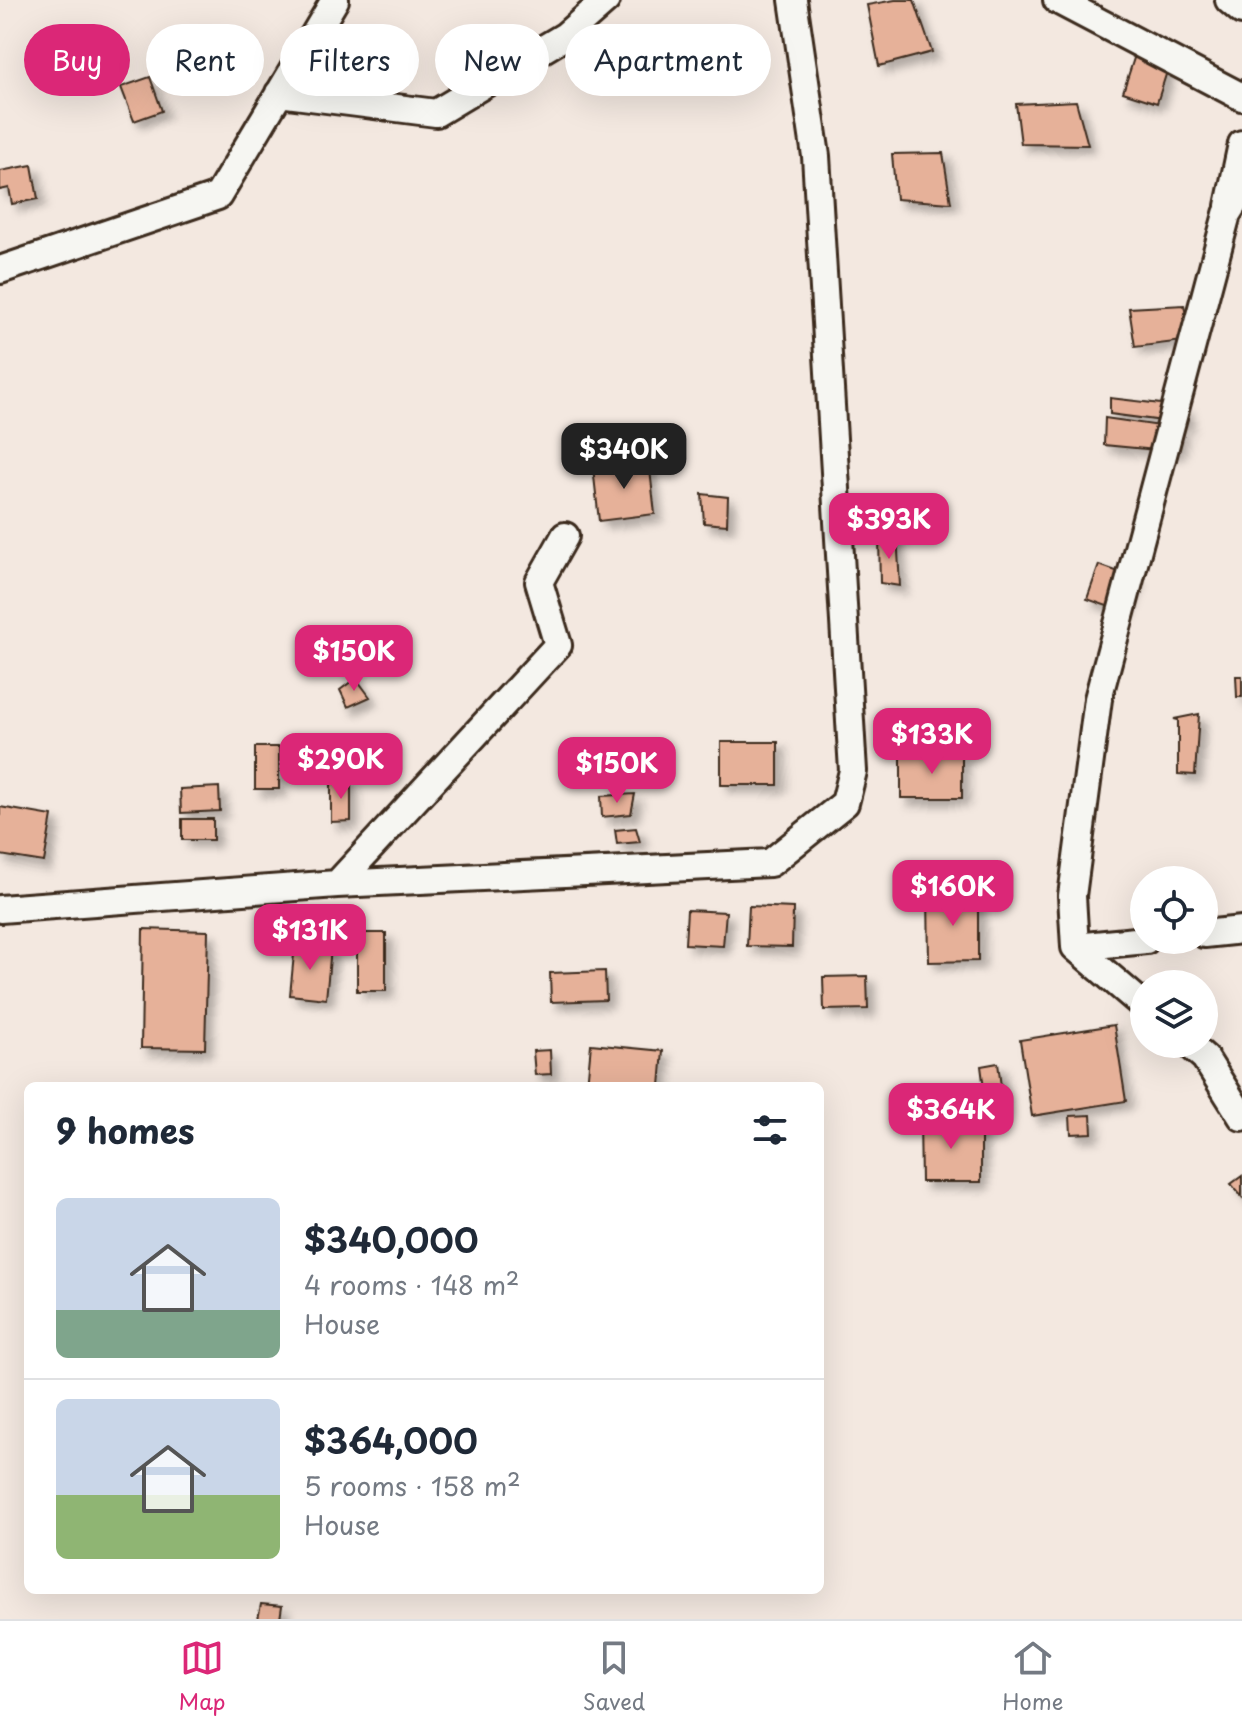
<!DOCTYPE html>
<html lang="en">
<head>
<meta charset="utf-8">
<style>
  :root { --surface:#fff; --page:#f6f6f7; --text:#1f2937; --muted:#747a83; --line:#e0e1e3; --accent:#db2777 }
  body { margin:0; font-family:"Playpen Sans",sans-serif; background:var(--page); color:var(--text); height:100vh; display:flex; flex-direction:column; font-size:30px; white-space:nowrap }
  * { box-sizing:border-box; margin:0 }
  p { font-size:26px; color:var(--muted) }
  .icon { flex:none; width:44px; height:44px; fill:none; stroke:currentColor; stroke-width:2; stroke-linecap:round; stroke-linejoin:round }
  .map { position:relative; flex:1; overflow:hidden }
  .side { position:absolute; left:24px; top:1082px; width:800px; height:512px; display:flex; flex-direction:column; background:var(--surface); border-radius:12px; box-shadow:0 8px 32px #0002 }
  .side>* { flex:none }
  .banner { position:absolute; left:24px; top:24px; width:800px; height:72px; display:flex; gap:16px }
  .controls { position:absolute; left:1130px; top:866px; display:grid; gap:16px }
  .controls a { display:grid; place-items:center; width:88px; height:88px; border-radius:50%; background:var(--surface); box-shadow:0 8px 32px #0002; font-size:40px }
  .price { position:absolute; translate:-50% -68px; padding:0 18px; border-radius:16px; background:var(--accent); color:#fff; font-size:26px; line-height:52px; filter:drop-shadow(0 2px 4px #0008) }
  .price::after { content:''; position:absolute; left:50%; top:48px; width:24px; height:18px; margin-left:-12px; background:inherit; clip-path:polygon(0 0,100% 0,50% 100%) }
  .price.active { background:#222; color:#fff }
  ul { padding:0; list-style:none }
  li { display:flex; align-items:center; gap:24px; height:200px; padding:0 32px }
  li+li { border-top:2px solid var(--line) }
  li span { display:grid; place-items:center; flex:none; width:224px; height:160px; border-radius:12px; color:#555 }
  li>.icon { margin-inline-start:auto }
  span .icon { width:96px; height:96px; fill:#fffc; stroke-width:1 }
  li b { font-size:34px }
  h2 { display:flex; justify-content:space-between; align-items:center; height:96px; padding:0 32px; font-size:34px }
  .tag { padding:0 28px; border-radius:36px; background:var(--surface); box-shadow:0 8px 32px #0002; font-size:28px; line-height:72px }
  .tag.active { background:var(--accent); color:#fff }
  .tabs { display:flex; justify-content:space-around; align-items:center; height:112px; border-top:2px solid var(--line); background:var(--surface); font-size:22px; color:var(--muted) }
  .tabs a { display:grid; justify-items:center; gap:4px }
  .tabs .active { color:var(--accent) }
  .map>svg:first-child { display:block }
  .building { fill:#e6b199; stroke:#3b2a1e; stroke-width:2; filter:url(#shadow) }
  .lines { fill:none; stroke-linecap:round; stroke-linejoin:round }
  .minor-casing { stroke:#3b2a1e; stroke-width:32 }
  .minor { stroke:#f6f6f2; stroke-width:26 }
</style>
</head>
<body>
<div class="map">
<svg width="1242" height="1619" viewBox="0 0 1242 1619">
  <defs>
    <filter id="shadow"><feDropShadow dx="7" dy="7" stdDeviation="4" flood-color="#0004"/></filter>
  </defs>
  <rect width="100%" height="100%" fill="#f3e8e0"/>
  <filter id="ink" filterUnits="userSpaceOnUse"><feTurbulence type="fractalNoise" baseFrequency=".0125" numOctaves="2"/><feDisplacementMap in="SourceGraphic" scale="16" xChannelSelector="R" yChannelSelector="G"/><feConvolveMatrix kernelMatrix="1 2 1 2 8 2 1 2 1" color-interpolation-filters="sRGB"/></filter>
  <g filter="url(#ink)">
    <path class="building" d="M 895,0 L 914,0 L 932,52 L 879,66 L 867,5 Z
      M 1135,55 L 1169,65 L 1157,103 L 1123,92 Z
      M 150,77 L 162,111 L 134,121 L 121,87 Z
      M 1076,101 L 1088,145 L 1021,144 L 1016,104 Z
      M 943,153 L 951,203 L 896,199 L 892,154 Z
      M 32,165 L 38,199 L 12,204 L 9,188 L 0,190 L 0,171 Z
      M 1184,305 L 1191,340 L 1135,347 L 1129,308 Z
      M 1110,398 L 1186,407 L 1186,424 L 1110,414 Z
      M 1105,418 L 1181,429 L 1177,452 L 1104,445 Z
      M 649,461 L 655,514 L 599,521 L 593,467 Z
      M 702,494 L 728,497 L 727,525 L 704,523 Z
      M 897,534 L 900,586 L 880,583 L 879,538 Z
      M 1099,565 L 1136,578 L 1124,612 L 1087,599 Z
      M 1236,676 L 1242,676 L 1242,697 L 1237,697 Z
      M 356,678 L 370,697 L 348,707 L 340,690 Z
      M 1199,714 L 1195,775 L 1178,774 L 1178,720 L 1174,719 Z
      M 721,742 L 778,742 L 778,785 L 721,785 Z
      M 255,747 L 279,747 L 279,789 L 255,789 Z
      M 901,754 L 962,754 L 962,798 L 901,798 Z
      M 331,781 L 351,781 L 351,821 L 331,822 Z
      M 219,787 L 220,811 L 181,813 L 180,789 Z
      M 635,794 L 631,814 L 602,817 L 601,796 Z
      M 0,807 L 52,816 L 44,862 L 0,855 Z
      M 182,819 L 213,819 L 213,840 L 182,840 Z
      M 636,828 L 640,842 L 617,844 L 615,830 Z
      M 978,894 L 978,961 L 929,962 L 928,895 Z
      M 749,906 L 793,908 L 792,947 L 747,946 Z
      M 687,910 L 726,912 L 723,946 L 685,944 Z
      M 143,929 L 208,931 L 205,1049 L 141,1048 Z
      M 357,933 L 386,933 L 386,991 L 357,991 Z
      M 295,944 L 331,948 L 326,999 L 290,995 Z
      M 605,971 L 606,1000 L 551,1002 L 550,973 Z
      M 867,976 L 868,1009 L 824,1010 L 823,977 Z
      M 1114,1025 L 1126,1101 L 1032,1116 L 1020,1040 Z
      M 591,1044 L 663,1051 L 660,1086 L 587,1086 Z
      M 550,1050 L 551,1074 L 535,1075 L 533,1051 Z
      M 998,1063 L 1004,1110 L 987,1112 L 981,1066 Z
      M 1091,1115 L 1092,1133 L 1071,1134 L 1070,1116 Z
      M 981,1119 L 981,1182 L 921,1182 L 920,1120 Z
      M 1242,1176 L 1242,1197 L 1231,1184 Z
      M 261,1604 L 282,1606 L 280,1619 L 258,1619 Z"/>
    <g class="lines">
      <g class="minor-casing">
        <path id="minor" d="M 1057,0 L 1242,97
          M 1229,0 L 1242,11
          M 279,93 L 436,113 L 565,36 L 606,0
          M 1229,206 L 1242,144
          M 0,270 L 218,196 L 335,0
          M 337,884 L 558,645 L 539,582 L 565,536
          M 0,909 L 337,884 L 770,863 L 845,803 L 853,771 L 816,156 L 793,0
          M 1204,934 L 1242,930
          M 1075,947 L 1146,940
          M 1144,1006 L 1075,947 L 1072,896 L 1098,699 L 1227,214 L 1242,190
          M 1189,1044 L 1205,1058 L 1242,1117"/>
      </g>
      <use href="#minor" class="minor"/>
    </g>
  </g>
</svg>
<div class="controls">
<a><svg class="icon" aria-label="locate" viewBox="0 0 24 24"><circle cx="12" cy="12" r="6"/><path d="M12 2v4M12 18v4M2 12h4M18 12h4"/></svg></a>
<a><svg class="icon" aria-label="layers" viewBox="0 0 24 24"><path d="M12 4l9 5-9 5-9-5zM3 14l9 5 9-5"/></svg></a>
</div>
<b class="price active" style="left:624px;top:491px">$340K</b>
<b class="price" style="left:889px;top:561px">$393K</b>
<b class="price" style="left:354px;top:693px">$150K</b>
<b class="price" style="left:932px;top:776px">$133K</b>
<b class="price" style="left:341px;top:801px">$290K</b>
<b class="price" style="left:617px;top:805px">$150K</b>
<b class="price" style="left:953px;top:928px">$160K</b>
<b class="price" style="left:310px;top:972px">$131K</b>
<b class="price" style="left:951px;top:1151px">$364K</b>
<div class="banner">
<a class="tag active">Buy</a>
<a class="tag">Rent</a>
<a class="tag">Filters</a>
<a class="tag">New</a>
<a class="tag">Apartment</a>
</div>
<section class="side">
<h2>9 homes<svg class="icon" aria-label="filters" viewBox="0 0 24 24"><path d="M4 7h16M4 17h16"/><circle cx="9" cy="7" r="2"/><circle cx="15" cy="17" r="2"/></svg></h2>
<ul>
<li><span style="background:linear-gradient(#c9d6e8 70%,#7fa58c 0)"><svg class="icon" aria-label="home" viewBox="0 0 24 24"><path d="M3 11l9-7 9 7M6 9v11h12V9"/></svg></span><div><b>$340,000</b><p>4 rooms · 148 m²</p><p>House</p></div></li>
<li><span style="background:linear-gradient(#c9d6e8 60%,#8fb573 0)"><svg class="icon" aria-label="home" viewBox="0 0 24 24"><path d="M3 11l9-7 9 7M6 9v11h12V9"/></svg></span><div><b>$364,000</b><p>5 rooms · 158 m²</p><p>House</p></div></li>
</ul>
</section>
</div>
<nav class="tabs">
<a class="active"><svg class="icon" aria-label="map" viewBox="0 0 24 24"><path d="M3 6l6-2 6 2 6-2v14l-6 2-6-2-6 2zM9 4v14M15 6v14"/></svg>Map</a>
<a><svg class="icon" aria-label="saved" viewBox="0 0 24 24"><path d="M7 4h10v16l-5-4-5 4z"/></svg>Saved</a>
<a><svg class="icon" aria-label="home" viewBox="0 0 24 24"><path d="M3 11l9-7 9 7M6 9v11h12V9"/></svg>Home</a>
</nav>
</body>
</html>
